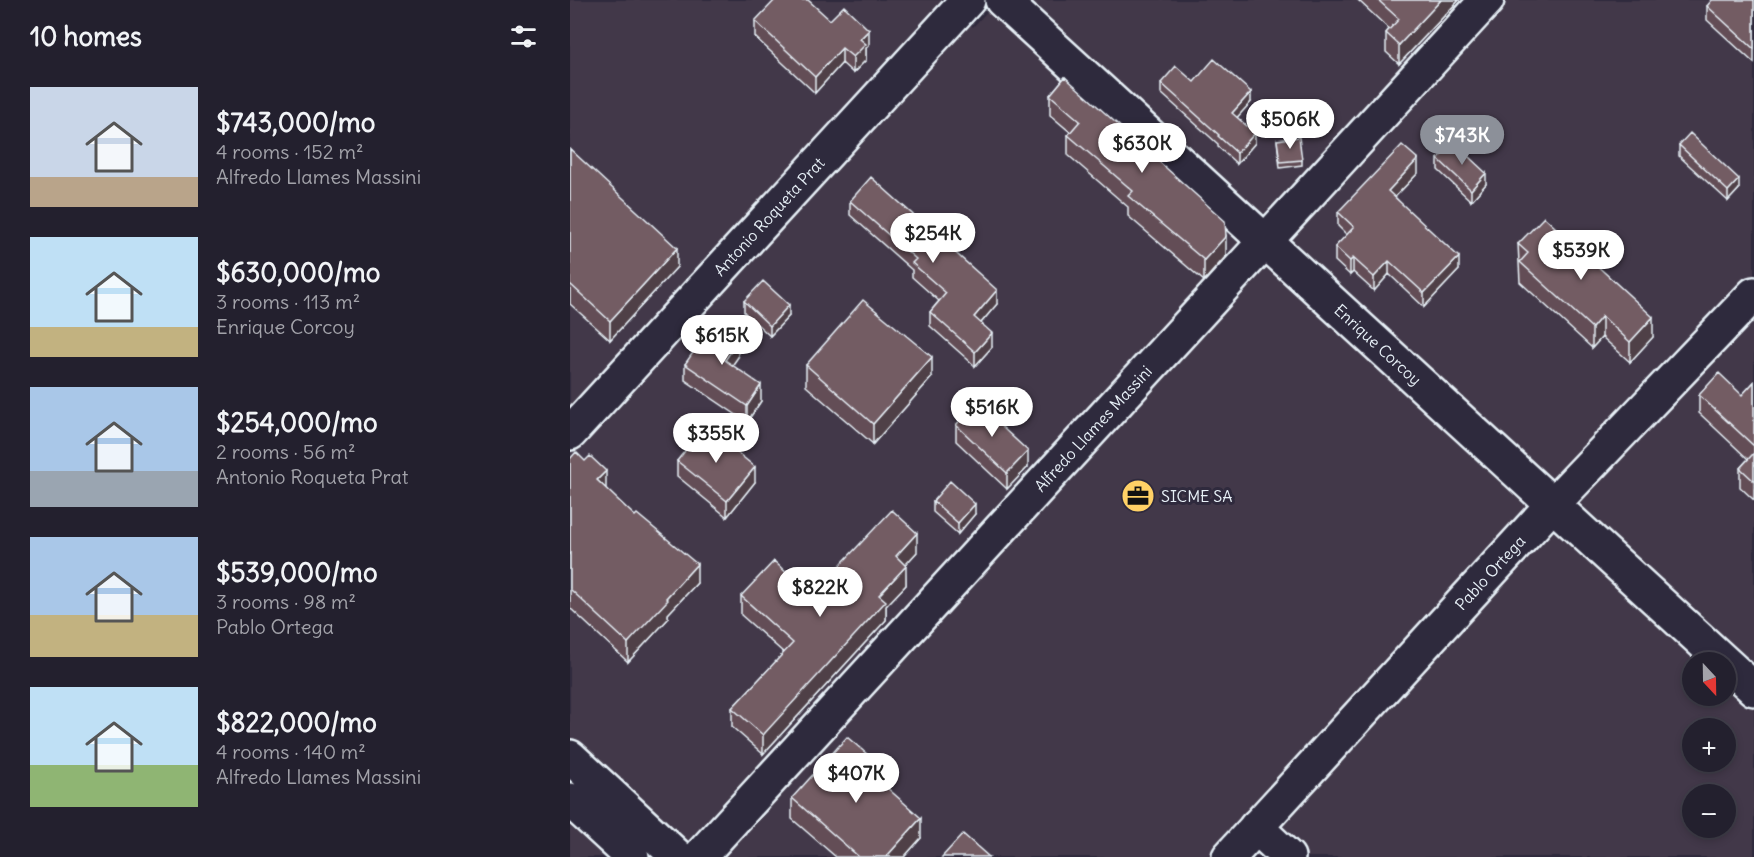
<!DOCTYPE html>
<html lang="en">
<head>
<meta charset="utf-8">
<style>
  :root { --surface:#23202e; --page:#2b2836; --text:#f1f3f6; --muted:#a3a3aa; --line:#403e4a; --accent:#8c9099 }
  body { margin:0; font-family:Delius,sans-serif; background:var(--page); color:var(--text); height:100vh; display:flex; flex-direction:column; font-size:22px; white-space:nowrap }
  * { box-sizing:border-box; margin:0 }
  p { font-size:20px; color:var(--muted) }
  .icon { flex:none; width:33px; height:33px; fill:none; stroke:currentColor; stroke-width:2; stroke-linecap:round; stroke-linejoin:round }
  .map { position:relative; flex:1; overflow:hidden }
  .sheet { display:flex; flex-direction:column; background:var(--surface); width:570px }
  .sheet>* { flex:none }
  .needle { width:39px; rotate:158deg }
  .buttons { position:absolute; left:1112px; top:652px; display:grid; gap:12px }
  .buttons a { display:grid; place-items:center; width:54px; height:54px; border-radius:50%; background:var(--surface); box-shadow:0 3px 9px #0003,0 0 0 2px var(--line); font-size:30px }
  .price { position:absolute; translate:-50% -51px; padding:0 14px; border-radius:21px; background:#fff; color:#222; font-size:20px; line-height:39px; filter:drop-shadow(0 2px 3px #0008) }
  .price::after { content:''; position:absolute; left:50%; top:36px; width:18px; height:14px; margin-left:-9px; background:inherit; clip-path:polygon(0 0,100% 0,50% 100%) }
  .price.current { background:var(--accent); color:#fff }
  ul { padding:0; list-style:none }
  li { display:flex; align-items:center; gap:18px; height:150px; padding:0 30px }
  li span { display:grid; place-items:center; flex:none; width:168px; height:120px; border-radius:0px; color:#555 }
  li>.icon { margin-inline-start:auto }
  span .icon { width:72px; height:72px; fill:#fffc; stroke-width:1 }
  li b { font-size:26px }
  h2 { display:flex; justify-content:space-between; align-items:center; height:72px; padding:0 30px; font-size:26px }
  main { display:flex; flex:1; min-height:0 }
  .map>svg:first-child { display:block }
  .built { fill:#433949; fill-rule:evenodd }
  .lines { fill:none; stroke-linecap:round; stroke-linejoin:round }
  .minor-casing { stroke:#e8f1f8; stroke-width:38 }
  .major-casing { stroke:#e8f1f8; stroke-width:38 }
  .minor { stroke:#2f2a3d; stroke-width:33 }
  .major { stroke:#2f2a3d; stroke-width:33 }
  .wall { fill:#634e56; stroke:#e8f1f8; stroke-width:1.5 }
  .shaded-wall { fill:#504046; stroke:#e8f1f8; stroke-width:1.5 }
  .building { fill:#735b64; stroke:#e8f1f8; stroke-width:1.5 }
  .labels { text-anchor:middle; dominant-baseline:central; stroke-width:6; stroke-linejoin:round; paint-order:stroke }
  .street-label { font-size:16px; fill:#e8f1f8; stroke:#2f2a3d }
  .poi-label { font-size:16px; fill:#e8f1f8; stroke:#2f2a3d; text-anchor:start }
</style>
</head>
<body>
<main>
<section class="sheet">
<h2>10 homes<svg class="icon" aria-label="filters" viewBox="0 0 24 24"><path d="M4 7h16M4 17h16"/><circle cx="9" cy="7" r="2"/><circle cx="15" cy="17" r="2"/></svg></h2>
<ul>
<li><span style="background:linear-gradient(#c9d6e8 75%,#b9a48a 0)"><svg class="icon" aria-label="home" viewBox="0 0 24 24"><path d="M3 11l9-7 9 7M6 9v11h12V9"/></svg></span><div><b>$743,000/mo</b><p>4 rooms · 152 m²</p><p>Alfredo Llames Massini</p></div></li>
<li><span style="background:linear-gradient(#bfe0f5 75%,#c2b280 0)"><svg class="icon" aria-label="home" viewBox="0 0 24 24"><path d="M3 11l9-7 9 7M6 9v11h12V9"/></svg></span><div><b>$630,000/mo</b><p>3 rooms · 113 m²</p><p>Enrique Corcoy</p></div></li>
<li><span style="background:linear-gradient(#a9c7e8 70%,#9aa5b1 0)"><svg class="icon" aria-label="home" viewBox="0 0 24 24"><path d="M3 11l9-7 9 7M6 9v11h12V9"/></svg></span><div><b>$254,000/mo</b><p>2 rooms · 56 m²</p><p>Antonio Roqueta Prat</p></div></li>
<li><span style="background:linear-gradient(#a9c7e8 65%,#c2b280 0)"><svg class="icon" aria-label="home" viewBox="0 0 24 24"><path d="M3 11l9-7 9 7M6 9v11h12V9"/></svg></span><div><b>$539,000/mo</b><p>3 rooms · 98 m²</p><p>Pablo Ortega</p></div></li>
<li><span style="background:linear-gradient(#bfe0f5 65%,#8fb573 0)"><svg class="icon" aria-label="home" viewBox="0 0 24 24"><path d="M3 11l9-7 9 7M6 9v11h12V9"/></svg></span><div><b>$822,000/mo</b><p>4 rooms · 140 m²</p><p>Alfredo Llames Massini</p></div></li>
</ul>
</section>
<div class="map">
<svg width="1184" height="857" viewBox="0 0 1184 857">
  <rect width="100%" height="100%" fill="#2f2a3d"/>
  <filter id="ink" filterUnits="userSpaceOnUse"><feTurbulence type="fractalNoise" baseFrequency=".0167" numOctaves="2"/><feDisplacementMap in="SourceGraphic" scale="12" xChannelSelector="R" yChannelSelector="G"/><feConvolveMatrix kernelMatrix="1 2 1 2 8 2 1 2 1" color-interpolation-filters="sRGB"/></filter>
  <g filter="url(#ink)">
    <path class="built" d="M 0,0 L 373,0 L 403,27 L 428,0 L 1184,0 L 1184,857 L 0,857 ZM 1122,663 L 1155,663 L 1155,696 L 1122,696 ZM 1122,729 L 1155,729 L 1155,762 L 1122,762 ZM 1122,795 L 1155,795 L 1155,828 L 1122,828 Z"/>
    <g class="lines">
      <g class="minor-casing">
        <g id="minor">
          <path id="s1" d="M 432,0 L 1184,689"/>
          <path id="s2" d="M 0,433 L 398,0"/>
          <path d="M 686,827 L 718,857"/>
          <path id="s3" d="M 129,857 L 917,0"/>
          <path id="s4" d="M 659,857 L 983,504 L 1184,294"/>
        </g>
      </g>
      <g class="major-casing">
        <path id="major" d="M 0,757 L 108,857
          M 0,800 L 62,857"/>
      </g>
      <use href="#minor" class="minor"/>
      <use href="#major" class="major"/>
    </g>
    <path class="wall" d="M 788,0 L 889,0 L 829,64 L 816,52 L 816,33 L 819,29 Z
      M 1184,0 L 1184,63 L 1137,20 L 1137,6 Z
      M 260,20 L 299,45 L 296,48 L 296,60 L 283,73 L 272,63 L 245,93 L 185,37 L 185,21 Z
      M 495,77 L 656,256 L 634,281 L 558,216 L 558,207 L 498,155 L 498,135 L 500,132 L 480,115 L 480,95 Z
      M 624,82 L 681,102 L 667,117 L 685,143 L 667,164 L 648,147 L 648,144 L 591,93 L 591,83 Z
      M 707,140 L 732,160 L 732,165 L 710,168 Z
      M 1109,145 L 1169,189 L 1158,201 L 1109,156 Z
      M 0,149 L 107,267 L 40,340 L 0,304 Z
      M 868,159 L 916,184 L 901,201 L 868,170 Z
      M 848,173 L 825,197 L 889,270 L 854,307 L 819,274 L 804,291 L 783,272 L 780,275 L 765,261 L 765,247 L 777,235 L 768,226 L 768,212 Z
      M 280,201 L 427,304 L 411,323 L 422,347 L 405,366 L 360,326 L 360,312 L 369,301 L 342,277 L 342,270 L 280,215 Z
      M 948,244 L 1083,337 L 1060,362 L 1032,337 L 1022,348 L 950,282 Z
      M 174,301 L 219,316 L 200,336 L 174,312 Z
      M 168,357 L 162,365 L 191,401 L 177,422 L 115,380 L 115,364 Z
      M 236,365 L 362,377 L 303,444 L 236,386 Z
      M 1184,382 L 1184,500 L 1170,487 L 1170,468 L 1178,459 L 1129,413 L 1129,395 L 1172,395 Z
      M 386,425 L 458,467 L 437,489 L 386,441 Z
      M 0,459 L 36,489 L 127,583 L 98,614 L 98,619 L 58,662 L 0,608 Z
      M 107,461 L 185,482 L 157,517 L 107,476 Z
      M 363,501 L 405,514 L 388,534 L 363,512 Z
      M 347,552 L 335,565 L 336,585 L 316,606 L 316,620 L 193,754 L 162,727 L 162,708 L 214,653 L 171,615 L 171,596 L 241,596 Z
      M 304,777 L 351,838 L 334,857 L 266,857 L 222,819 L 222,798 Z"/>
    <path class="shaded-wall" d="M 871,0 L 889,0 L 829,64 L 829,45 Z
      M 299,30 L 299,45 L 296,48 L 296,60 L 283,73 L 283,57 L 290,39 Z
      M 272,48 L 272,63 L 245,93 L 245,77 Z
      M 681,92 L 681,102 L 662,123 L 662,113 Z
      M 685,133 L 685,143 L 667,164 L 667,153 Z
      M 848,159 L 848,173 L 818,204 L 818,191 Z
      M 916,173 L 916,184 L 901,201 L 901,190 Z
      M 1169,179 L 1169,189 L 1158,201 L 1158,191 Z
      M 656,236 L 656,256 L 634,281 L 634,260 Z
      M 107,248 L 107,267 L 40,340 L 40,321 Z
      M 889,257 L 889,270 L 854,307 L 854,293 Z
      M 783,258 L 783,272 L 780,275 L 780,261 Z
      M 819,261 L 819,274 L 804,291 L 804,277 Z
      M 427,290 L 427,304 L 404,331 L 404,317 Z
      M 219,305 L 219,316 L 200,336 L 200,326 Z
      M 1032,316 L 1032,337 L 1022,348 L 1022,328 Z
      M 1083,317 L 1083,337 L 1060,362 L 1060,342 Z
      M 422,333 L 422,347 L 405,366 L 405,352 Z
      M 168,341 L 168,357 L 155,376 L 155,360 Z
      M 362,357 L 362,377 L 303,444 L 303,424 Z
      M 191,385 L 191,401 L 177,422 L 177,406 Z
      M 458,451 L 458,467 L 437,489 L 437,473 Z
      M 185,467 L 185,482 L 157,517 L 157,501 Z
      M 36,471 L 36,489 L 27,480 Z
      M 405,504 L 405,514 L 388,534 L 388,523 Z
      M 347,533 L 347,552 L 326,575 L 326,556 Z
      M 127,564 L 127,583 L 98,614 L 98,619 L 58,662 L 58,643 L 96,598 Z
      M 336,566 L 336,585 L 316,606 L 316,620 L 193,754 L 193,735 L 309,595 Z
      M 304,760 L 304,780 L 296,769 Z
      M 351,818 L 351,838 L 334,857 L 316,857 Z"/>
    <path class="building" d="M 205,0 L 238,0 L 260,20 L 274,6 L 299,30 L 290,39 L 296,44 L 283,57 L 272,48 L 245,77 L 185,21 Z
      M 808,0 L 871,0 L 829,45 L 816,33 L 829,19 Z
      M 1142,0 L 1184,0 L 1184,49 L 1137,6 Z
      M 644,59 L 681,92 L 662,113 L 685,133 L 667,153 L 648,136 L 649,135 L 591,83 L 606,66 L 624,82 Z
      M 495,77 L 655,221 L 656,236 L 634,260 L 558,196 L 563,191 L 498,135 L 510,121 L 480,95 Z
      M 1120,133 L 1169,179 L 1158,191 L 1109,145 Z
      M 729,137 L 732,160 L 710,162 L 707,140 Z
      M 883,142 L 916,173 L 901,190 L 868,159 Z
      M 832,145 L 848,159 L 818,191 L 889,257 L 854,293 L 819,261 L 804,277 L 783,258 L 780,261 L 765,247 L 784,227 L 768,212 Z
      M 0,149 L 107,248 L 40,321 L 0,284 Z
      M 301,177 L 427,290 L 404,317 L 422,333 L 405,352 L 360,312 L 376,293 L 342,263 L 346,259 L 280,201 Z
      M 974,217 L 1083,317 L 1060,342 L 1032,316 L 1022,328 L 950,262 L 958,253 L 948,244 Z
      M 193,281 L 219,305 L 200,326 L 174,301 Z
      M 293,300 L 362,357 L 303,424 L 236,365 Z
      M 143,324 L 168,341 L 155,360 L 191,385 L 177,406 L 115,364 Z
      M 1149,373 L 1172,395 L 1184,382 L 1184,446 L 1129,395 Z
      M 406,403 L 458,451 L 437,473 L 386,425 Z
      M 135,426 L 185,467 L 157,501 L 107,461 Z
      M 6,452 L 15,461 L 20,456 L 36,471 L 27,480 L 65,516 L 67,514 L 127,564 L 96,598 L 98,600 L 58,643 L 0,589 L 0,459 Z
      M 1184,453 L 1184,481 L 1170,468 Z
      M 380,481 L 405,504 L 388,523 L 363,501 Z
      M 322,510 L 347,533 L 326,556 L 336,566 L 309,595 L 316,601 L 193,735 L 162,708 L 223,643 L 171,596 L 204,561 L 241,596 Z
      M 277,737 L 304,760 L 296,769 L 351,818 L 316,857 L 289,857 L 222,798 Z
      M 393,834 L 419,857 L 372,857 Z"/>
  </g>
  <defs>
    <g id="office-disc" transform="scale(1.725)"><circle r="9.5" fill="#ffd166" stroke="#2f2a3d"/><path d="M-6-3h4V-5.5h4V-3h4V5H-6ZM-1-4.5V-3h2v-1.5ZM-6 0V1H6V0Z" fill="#111"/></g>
  </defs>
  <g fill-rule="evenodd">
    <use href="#office-disc" x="568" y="496"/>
  </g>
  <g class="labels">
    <g class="street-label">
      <text stroke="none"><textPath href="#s2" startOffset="294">Antonio Roqueta Prat</textPath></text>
      <text stroke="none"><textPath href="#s1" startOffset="510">Enrique Corcoy</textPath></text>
      <text stroke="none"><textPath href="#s3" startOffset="582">Alfredo Llames Massini</textPath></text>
      <text stroke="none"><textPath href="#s4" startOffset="386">Pablo Ortega</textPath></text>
    </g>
    <g class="poi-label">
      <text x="591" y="496">SICME SA</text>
    </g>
  </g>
</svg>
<div class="buttons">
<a><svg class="needle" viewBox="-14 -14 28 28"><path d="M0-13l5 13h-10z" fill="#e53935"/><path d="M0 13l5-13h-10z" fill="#a3a3aa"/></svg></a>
<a>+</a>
<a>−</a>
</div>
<b class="price" style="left:720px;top:150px">$506K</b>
<b class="price current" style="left:892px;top:166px">$743K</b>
<b class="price" style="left:572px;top:174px">$630K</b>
<b class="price" style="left:363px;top:264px">$254K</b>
<b class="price" style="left:1011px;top:281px">$539K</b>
<b class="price" style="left:152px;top:366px">$615K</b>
<b class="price" style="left:422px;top:438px">$516K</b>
<b class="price" style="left:146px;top:464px">$355K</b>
<b class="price" style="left:250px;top:618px">$822K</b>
<b class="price" style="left:286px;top:804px">$407K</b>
</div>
</main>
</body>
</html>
